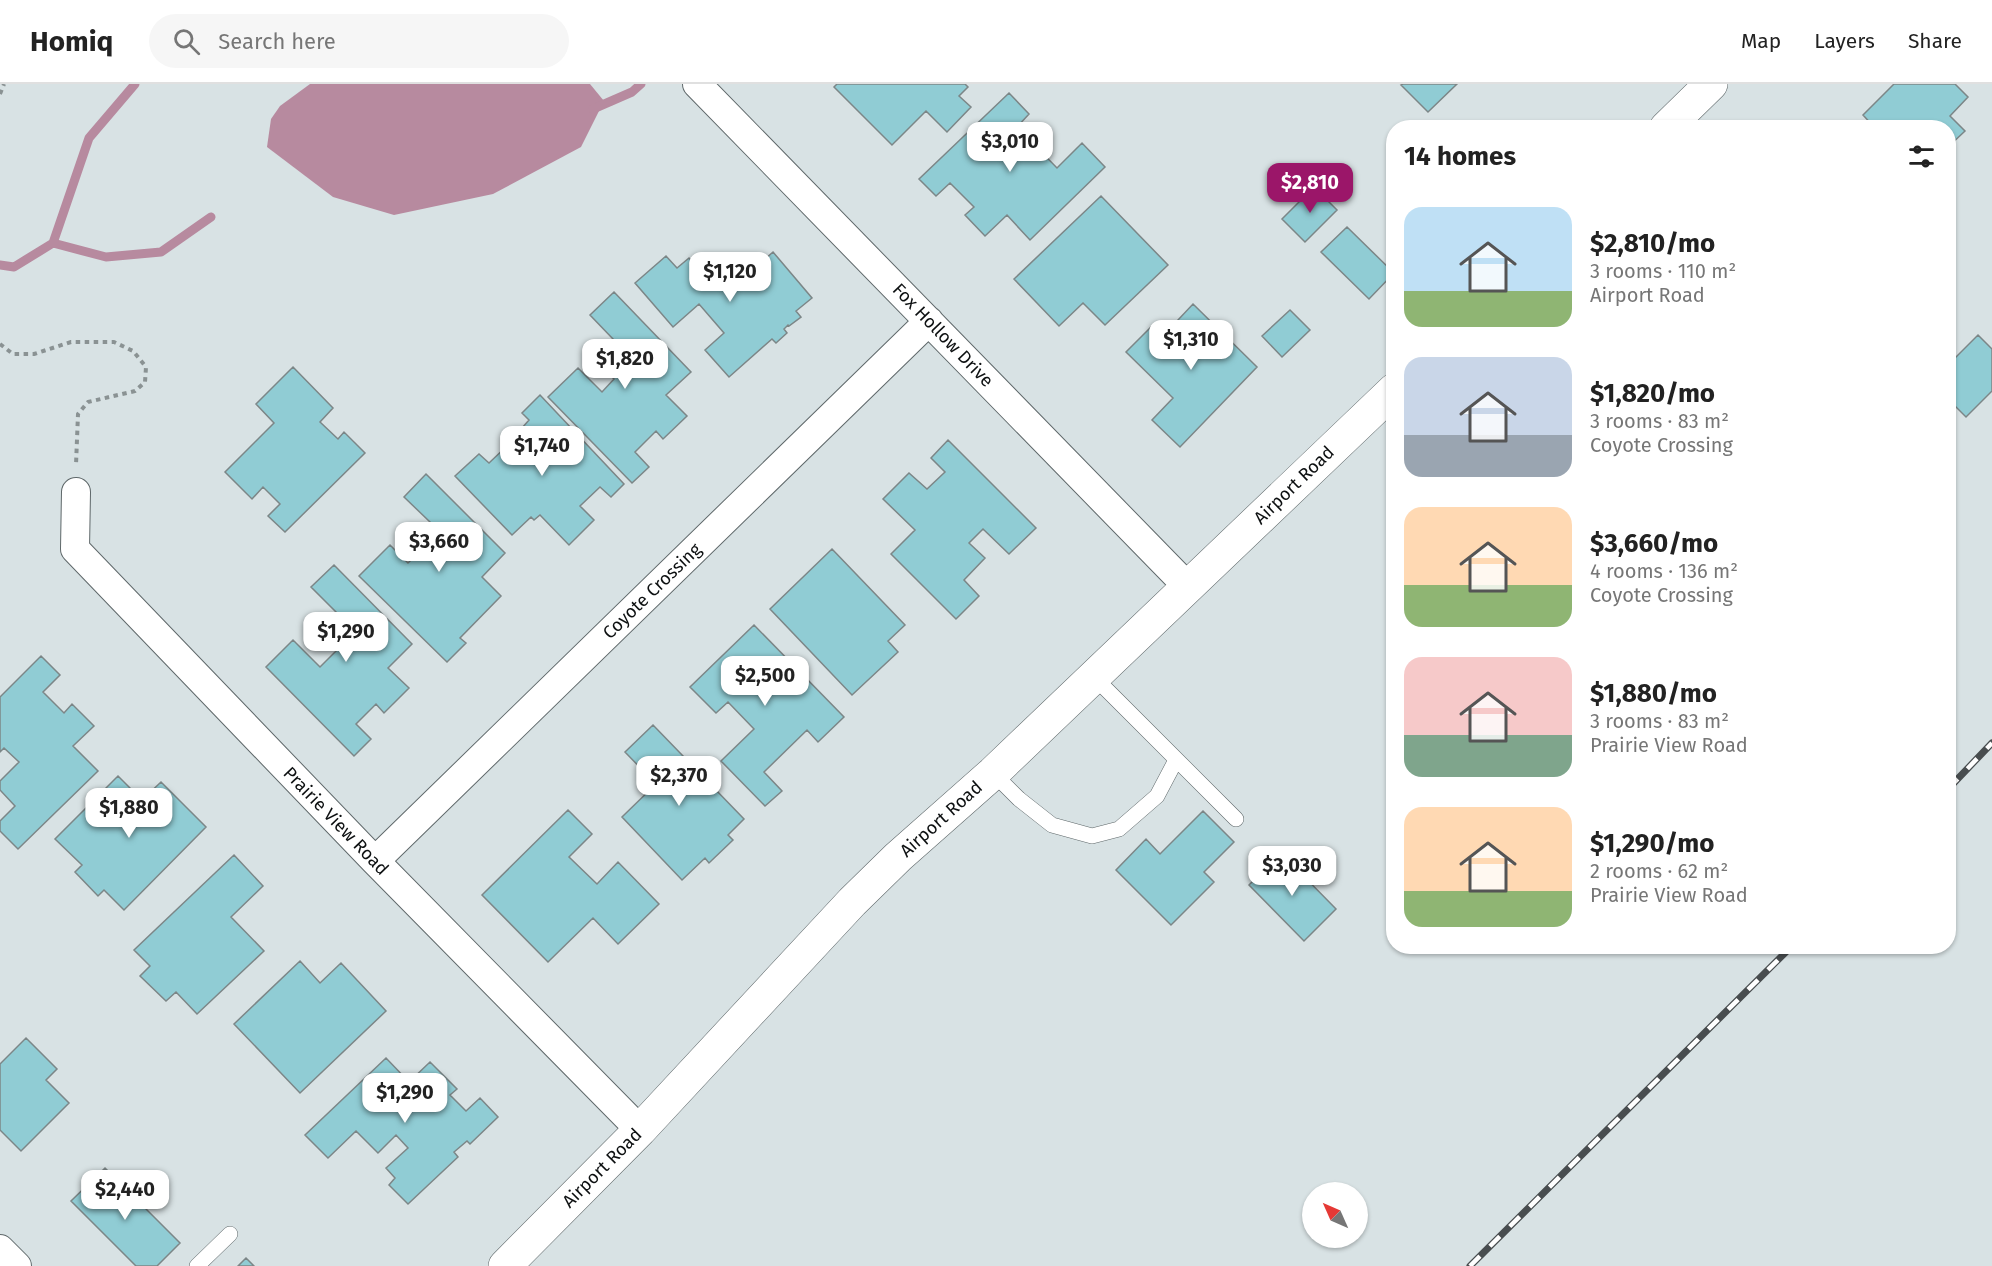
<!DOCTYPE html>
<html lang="en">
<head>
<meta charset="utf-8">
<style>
  :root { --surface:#fff; --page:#f6f6f6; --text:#222; --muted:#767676; --line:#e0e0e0; --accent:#9b1669 }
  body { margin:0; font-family:"Fira Sans",sans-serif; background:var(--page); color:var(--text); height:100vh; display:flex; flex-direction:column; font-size:22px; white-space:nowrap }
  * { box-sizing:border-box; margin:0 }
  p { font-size:20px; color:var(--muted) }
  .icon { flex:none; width:33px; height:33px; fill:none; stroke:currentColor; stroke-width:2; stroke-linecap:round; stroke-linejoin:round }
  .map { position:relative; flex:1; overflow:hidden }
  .side { position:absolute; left:1386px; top:36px; width:570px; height:834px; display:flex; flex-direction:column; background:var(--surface); border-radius:24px; box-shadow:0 2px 4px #0004 }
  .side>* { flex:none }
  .needle { width:39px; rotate:315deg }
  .tools { position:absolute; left:1302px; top:1098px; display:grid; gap:12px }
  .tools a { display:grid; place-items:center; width:66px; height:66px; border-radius:50%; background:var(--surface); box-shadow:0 2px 4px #0004; font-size:30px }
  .price { position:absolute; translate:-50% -51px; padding:0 14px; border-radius:12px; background:#fff; color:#222; font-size:20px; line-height:39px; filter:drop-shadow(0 2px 3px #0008) }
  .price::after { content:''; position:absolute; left:50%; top:36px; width:18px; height:14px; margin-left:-9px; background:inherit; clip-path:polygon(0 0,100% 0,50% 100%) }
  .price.active { background:var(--accent); color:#fff }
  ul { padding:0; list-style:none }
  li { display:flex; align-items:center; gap:18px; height:150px; padding:0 18px }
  li span { display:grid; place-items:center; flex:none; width:168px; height:120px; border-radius:18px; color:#555 }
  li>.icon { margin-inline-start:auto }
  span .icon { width:72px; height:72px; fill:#fffc; stroke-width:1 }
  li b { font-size:26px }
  h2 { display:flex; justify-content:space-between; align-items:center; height:72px; padding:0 18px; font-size:26px }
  header { display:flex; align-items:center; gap:36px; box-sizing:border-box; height:84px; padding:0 30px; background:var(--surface); border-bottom:2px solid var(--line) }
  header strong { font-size:28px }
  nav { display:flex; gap:33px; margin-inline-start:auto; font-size:21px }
  .search { width:420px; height:54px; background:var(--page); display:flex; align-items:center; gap:15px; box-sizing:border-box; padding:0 21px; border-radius:33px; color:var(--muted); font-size:22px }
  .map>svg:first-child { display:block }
  .water { fill:#b78a9f }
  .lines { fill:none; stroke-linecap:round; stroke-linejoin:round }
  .stream { stroke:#b78a9f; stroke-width:9 }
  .building { fill:#90ccd4; stroke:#7c8687; stroke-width:1.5 }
  .service-casing { stroke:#5f686a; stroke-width:16 }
  .minor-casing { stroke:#5f686a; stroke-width:30 }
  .tertiary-casing { stroke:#5f686a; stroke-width:34 }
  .path { stroke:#8a9293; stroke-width:4; stroke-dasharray:4.5 4.5; stroke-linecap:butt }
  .service { stroke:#fff; stroke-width:15 }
  .minor { stroke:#fff; stroke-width:28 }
  .tertiary { stroke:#fff; stroke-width:33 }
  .rail-casing { stroke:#484d4f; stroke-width:7 }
  .rail { stroke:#fff; stroke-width:4.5; stroke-dasharray:14; stroke-linecap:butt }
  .labels { text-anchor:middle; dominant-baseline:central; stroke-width:4.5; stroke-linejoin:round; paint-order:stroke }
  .street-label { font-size:18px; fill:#0d1011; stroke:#fff }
</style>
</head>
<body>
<header>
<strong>Homiq</strong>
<div class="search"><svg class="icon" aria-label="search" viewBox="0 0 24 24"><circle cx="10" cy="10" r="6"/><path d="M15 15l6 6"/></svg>Search here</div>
<nav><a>Map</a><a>Layers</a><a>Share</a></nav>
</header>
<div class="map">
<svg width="1992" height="1182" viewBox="0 0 1992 1182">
  <rect width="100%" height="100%" fill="#d8e2e4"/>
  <path class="water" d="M 310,0 L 590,0 L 604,17 L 581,63 L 493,110 L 394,131 L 333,113 L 267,63 L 271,35 L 280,22 Z"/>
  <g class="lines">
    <path class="stream" d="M 593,25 L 632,8 L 641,0
      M 53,159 L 106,173 L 161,168 L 211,133
      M 0,181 L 14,183 L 53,159 L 89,54 L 135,0"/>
  </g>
  <path class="building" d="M 837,0 L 965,0 L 968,3 L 959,12 L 971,23 L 947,48 L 926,27 L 892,61 L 834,3 Z
    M 1403,0 L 1457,0 L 1428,28 L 1401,1 Z
    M 1894,0 L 1955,0 L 1968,13 L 1950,32 L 1965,47 L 1948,63 L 1948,44 L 1875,44 L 1863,31 Z
    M 1009,9 L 1029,30 L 1017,43 L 1057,84 L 1082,59 L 1105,83 L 1030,156 L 1007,131 L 985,152 L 965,131 L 974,123 L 950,99 L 936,112 L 919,95 Z
    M 1314,103 L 1337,126 L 1305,158 L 1282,135 Z
    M 1101,112 L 1168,181 L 1105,241 L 1083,219 L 1059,242 L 1014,195 Z
    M 1347,143 L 1394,189 L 1369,215 L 1321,168 Z
    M 773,168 L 812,214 L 796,227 L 801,233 L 789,242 L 788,241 L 784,245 L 787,249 L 776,259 L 772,255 L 729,293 L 705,266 L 724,249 L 699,220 L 673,243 L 635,199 L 666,172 L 677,184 L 689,174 L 711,199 L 717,194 L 715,192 L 734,176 L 739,181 L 747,175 L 755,184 Z
    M 614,208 L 691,288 L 666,311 L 687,332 L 663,355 L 656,347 L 635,368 L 649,383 L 632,399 L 548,313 L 578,284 L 602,308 L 614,295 L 593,274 L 613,255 L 590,231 Z
    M 1193,220 L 1257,283 L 1180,363 L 1152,336 L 1173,314 L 1126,268 L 1151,243 L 1162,253 Z
    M 1290,226 L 1310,246 L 1282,273 L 1262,252 Z
    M 1978,251 L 1992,265 L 1992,307 L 1966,333 L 1948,315 L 1948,281 Z
    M 293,283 L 333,324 L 320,338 L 338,355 L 344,348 L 365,369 L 285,448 L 268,432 L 280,420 L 263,403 L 252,415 L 225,388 L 274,339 L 256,320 Z
    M 540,311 L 624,400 L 611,413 L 600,403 L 580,422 L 594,436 L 569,461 L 540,431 L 534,436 L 531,433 L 512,451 L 455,392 L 479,370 L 489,379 L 509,360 L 524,376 L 539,361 L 522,344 L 529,336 L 522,329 Z
    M 948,356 L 1036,444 L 1009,470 L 983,445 L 969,459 L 985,474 L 964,496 L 979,512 L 956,535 L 891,470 L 915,446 L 883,415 L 909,389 L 927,405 L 945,388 L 931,374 Z
    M 426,390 L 505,469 L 482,493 L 501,512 L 460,554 L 466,559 L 447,578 L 359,492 L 390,461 L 408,479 L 423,464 L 413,455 L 430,438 L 404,413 Z
    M 832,465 L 905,541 L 888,557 L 898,568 L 852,611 L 770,525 Z
    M 334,481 L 412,560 L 388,584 L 409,604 L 384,629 L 376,620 L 356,640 L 371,655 L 354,672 L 266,583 L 293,556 L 320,583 L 336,567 L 317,548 L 337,529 L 311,503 Z
    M 754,541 L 844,633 L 818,658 L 807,646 L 764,688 L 782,707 L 765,722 L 721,677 L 754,645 L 728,618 L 716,629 L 690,603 Z
    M 41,572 L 60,591 L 43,608 L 64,629 L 72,620 L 94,642 L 73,662 L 98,687 L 18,765 L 0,747 L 0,737 L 15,722 L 0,706 L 0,697 L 19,678 L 4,664 L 0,668 L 0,613 Z
    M 653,641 L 744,735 L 728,751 L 733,756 L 709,779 L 705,774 L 682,796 L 622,733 L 656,700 L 625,668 Z
    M 118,692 L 142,716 L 161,698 L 206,743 L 124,826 L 104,806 L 98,812 L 75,788 L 82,781 L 55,755 Z
    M 568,726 L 592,750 L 569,773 L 597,800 L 618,778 L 659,820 L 618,860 L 593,834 L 548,878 L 482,811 Z
    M 1203,727 L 1234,758 L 1204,788 L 1214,798 L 1171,841 L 1116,786 L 1146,755 L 1160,770 Z
    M 1281,769 L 1336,825 L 1304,857 L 1249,801 Z
    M 234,771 L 263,802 L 231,833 L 264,867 L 197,930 L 176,908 L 166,917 L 140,892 L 150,882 L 134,866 Z
    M 300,877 L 320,899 L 341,879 L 386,927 L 300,1009 L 234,940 Z
    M 26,954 L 57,985 L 46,996 L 69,1019 L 21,1067 L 0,1046 L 0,980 Z
    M 386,974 L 409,998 L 430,978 L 457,1005 L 450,1011 L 466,1027 L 480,1014 L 498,1033 L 470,1060 L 467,1057 L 454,1068 L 458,1073 L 408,1120 L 389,1101 L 395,1094 L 386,1084 L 408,1064 L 396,1051 L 378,1069 L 356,1047 L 328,1074 L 305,1051 Z
    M 105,1084 L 180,1159 L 157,1182 L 136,1182 L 71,1117 Z
    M 246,1174 L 254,1182 L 238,1182 Z"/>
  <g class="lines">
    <g class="service-casing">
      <path id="service" d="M 1093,592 L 1236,735
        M 993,689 L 1019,715 L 1052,741 L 1092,752 L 1119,745 L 1157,712 L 1176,676
        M 197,1182 L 230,1150"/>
    </g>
    <g class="minor-casing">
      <path id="minor" d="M 697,0 L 1188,503
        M 76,408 L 75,465 L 375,777 L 640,1046
        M 375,777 L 929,237
        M 0,1165 L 17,1182"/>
    </g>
    <g class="tertiary-casing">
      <path id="tertiary" d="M 1666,44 L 1711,0
        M 505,1182 L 640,1046 L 852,818 L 898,773 L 993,689 L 1394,306"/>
    </g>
    <path class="path" d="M 0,10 L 4,0
      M 0,260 L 13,270 L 34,270 L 71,258 L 114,258 L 133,267 L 146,283 L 145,298 L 135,307 L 88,318 L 78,330 L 76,381"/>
    <use href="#service" class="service"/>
    <use href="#minor" class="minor"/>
    <use href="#tertiary" class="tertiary"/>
    <g class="rail-casing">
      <path id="rail" d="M 1948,705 L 1992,659
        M 1470,1182 L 1792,862"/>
    </g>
    <use href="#rail" class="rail"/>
  </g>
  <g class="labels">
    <g class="street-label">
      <text transform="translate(943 251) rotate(46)">Fox Hollow Drive</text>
      <text transform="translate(1294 401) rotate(-44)">Airport Road</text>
      <text transform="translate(652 507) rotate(-44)">Coyote Crossing</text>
      <text transform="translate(941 735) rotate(-42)">Airport Road</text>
      <text transform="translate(336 737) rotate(46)">Prairie View Road</text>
      <text transform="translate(602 1084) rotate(-45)">Airport Road</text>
    </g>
  </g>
</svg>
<div class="tools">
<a><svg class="needle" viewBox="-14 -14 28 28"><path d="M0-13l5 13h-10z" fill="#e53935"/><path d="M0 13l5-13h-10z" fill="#767676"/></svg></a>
</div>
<b class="price" style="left:1010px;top:89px">$3,010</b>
<b class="price active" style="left:1310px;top:130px">$2,810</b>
<b class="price" style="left:730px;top:219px">$1,120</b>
<b class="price" style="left:1191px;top:287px">$1,310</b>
<b class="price" style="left:625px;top:306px">$1,820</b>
<b class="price" style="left:542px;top:393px">$1,740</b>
<b class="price" style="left:439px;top:489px">$3,660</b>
<b class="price" style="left:346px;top:579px">$1,290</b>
<b class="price" style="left:765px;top:623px">$2,500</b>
<b class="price" style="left:679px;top:723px">$2,370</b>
<b class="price" style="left:129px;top:755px">$1,880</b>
<b class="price" style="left:1292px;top:813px">$3,030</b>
<b class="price" style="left:405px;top:1040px">$1,290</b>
<b class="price" style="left:125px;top:1137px">$2,440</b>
<section class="side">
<h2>14 homes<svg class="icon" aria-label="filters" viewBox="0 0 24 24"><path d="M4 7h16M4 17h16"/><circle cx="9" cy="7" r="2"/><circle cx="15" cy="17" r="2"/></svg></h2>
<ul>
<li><span style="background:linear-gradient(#bfe0f5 70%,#8fb573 0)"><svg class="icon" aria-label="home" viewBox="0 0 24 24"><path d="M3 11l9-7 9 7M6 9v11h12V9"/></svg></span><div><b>$2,810/mo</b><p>3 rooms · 110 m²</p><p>Airport Road</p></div></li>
<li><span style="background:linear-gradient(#c9d6e8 65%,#9aa5b1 0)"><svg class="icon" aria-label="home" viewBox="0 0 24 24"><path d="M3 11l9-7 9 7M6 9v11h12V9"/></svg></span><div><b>$1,820/mo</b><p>3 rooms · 83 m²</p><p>Coyote Crossing</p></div></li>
<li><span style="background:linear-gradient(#ffd9b3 65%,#8fb573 0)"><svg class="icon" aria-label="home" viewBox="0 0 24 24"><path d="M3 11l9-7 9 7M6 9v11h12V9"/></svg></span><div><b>$3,660/mo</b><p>4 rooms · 136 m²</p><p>Coyote Crossing</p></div></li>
<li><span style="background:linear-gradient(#f6c9c9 65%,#7fa58c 0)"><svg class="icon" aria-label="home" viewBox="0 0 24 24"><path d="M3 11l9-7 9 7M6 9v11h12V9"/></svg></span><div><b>$1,880/mo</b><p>3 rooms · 83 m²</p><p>Prairie View Road</p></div></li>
<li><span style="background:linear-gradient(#ffd9b3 70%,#8fb573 0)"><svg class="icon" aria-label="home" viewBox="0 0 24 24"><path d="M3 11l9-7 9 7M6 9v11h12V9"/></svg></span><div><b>$1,290/mo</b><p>2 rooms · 62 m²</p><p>Prairie View Road</p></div></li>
</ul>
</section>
</div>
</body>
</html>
